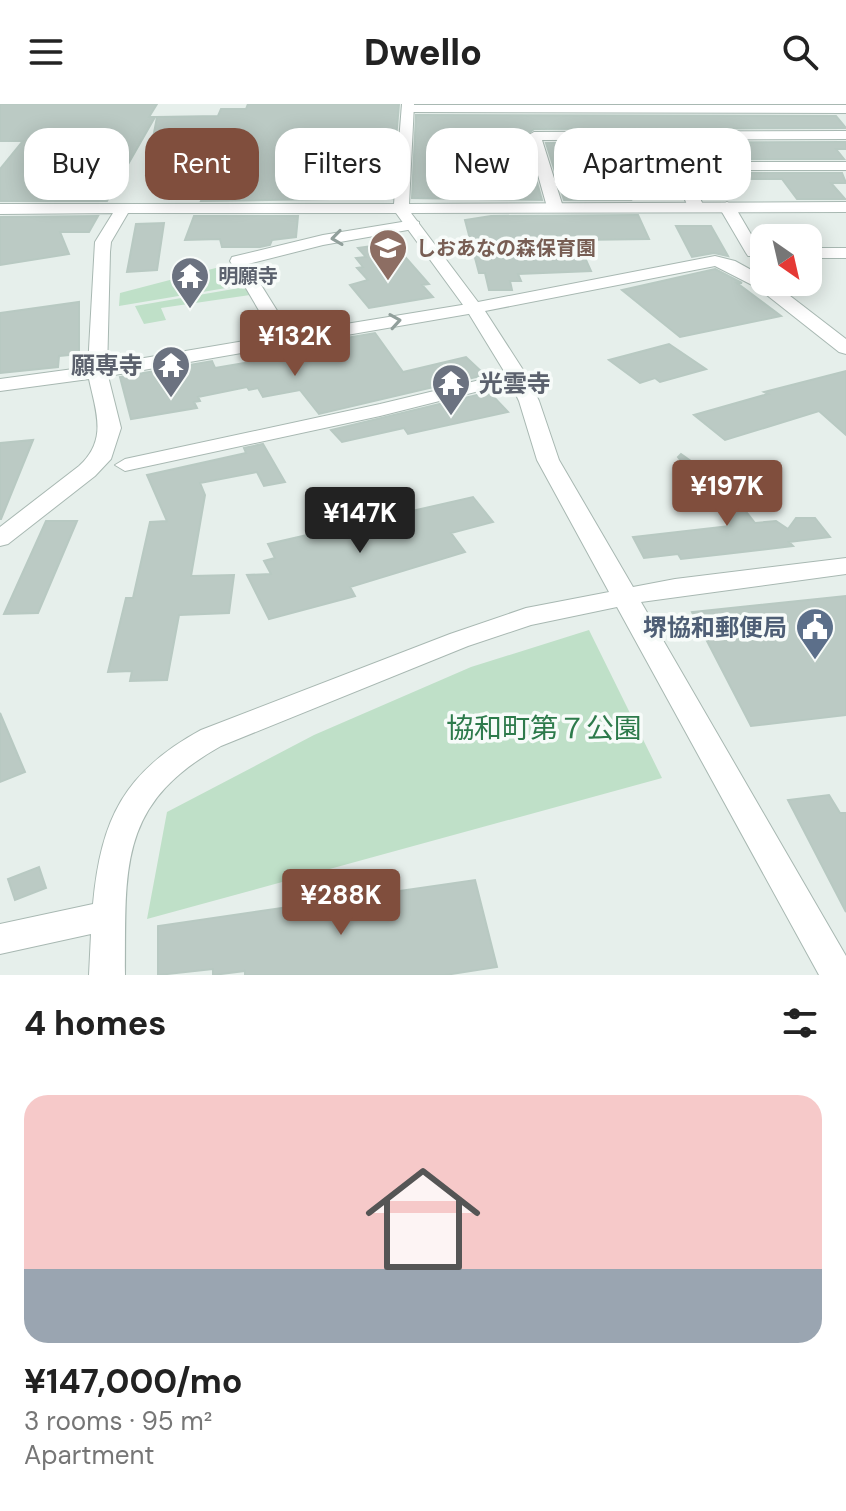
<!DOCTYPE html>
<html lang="en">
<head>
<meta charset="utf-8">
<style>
  :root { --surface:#fff; --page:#f6f6f6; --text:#222; --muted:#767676; --accent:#804e3d }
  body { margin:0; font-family:"DM Sans","Noto Sans JP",sans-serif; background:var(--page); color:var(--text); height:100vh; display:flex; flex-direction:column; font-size:30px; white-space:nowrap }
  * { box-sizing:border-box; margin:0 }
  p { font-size:26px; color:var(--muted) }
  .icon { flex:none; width:44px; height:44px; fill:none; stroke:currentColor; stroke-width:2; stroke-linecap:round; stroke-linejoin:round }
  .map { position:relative; height:871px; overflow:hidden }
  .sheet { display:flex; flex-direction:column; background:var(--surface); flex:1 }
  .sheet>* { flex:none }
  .guide { position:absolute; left:24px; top:24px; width:798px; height:72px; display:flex; gap:16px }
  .needle { width:52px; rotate:146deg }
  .fabs { position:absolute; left:750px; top:120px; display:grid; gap:16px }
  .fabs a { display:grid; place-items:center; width:72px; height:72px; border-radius:16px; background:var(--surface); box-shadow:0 4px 20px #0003; font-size:40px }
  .price { position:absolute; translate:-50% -68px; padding:0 18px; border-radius:8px; background:var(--accent); color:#fff; font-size:26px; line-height:52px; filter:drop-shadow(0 2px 4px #0008) }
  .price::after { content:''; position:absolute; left:50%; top:48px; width:24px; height:18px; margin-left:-12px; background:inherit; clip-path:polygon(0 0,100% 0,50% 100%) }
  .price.on { background:#222; color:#fff }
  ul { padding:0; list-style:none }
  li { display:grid; align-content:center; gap:16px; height:424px; padding:0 24px }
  li span { display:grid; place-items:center; height:248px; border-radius:24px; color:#555 }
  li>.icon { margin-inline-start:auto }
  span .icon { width:144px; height:144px; fill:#fffc; stroke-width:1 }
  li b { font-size:34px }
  h2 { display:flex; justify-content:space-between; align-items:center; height:96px; padding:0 24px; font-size:34px }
  .tag { padding:0 28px; border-radius:24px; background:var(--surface); box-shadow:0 4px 20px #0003; font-size:28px; line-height:72px }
  .tag.on { background:var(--accent); color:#fff }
  header { display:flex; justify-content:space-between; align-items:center; height:104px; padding:0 24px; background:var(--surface); font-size:36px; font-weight:800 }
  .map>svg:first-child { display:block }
  .green { fill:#bfe0c8 }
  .building { fill:#bbcac4; stroke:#b8c9c2; stroke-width:2 }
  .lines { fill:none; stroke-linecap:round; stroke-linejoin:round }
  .pedestrian-casing { stroke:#a8b8b2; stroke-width:2 }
  .minor-casing { stroke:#a8b8b2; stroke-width:2 }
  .tertiary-casing { stroke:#a8b8b2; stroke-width:2 }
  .pedestrian { fill:#fff; fill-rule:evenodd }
  .minor { fill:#fff; fill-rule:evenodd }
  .tertiary { fill:#fff; fill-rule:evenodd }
  .oneway { stroke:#92a09c }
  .labels { text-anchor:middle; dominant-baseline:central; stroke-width:7; stroke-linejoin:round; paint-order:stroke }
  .far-education-label { font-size:20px; font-weight:bold; fill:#785e54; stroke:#f7fbf9; text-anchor:start }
  .far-worship-label { font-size:20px; font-weight:bold; fill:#5b616d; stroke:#f7fbf9; text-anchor:start }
  .worship-label { font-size:24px; font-weight:bold; fill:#5b616d; stroke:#f7fbf9; text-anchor:end }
  .service-label { font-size:24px; font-weight:bold; fill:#4e5e75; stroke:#f7fbf9; text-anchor:end }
  .near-park-label { font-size:28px; fill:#2d7a4b; stroke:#f7fbf9 }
</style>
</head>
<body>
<header><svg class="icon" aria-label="menu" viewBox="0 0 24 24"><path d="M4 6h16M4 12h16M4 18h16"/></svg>Dwello<svg class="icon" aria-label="search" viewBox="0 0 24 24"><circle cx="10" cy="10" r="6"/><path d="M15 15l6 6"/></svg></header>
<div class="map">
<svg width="846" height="871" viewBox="0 0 846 871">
  <rect width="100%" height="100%" fill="#e6efeb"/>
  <path class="green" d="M 231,160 L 244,181 L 119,202 L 120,189 Z
    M 245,183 L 250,191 L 161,204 L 166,216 L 144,220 L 135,202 Z
    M 589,526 L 662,674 L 147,815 L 167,708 L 314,631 L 471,563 Z"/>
  <path class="building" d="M 0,0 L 157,0 L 149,13 L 155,13 L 107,97 L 0,97 L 0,65 L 23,37 L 0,37 Z
    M 248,0 L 399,0 L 391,94 L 201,97 L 211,71 L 146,71 L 157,13 L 218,12 L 221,5 L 246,5 Z
    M 416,11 L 836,12 L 846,24 L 534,25 L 524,33 L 542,96 L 412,94 Z
    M 846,38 L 846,45 L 836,45 L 844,55 L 685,55 L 681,46 L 672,43 L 663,51 L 673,81 L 625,81 L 631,96 L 564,96 L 546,39 Z
    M 692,69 L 842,69 L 846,79 L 831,79 L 845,95 L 797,95 L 782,75 L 695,75 Z
    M 638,111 L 649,135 L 577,136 L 591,167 L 518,170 L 521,177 L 510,177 L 512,186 L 489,186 L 485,169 L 479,169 L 465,116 L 491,112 Z
    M 98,112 L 89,128 L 60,128 L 69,150 L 0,161 L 0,113 Z
    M 194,112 L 298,112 L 296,133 L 272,136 L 270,141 L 260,143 L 222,143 L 220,135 L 185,136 Z
    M 164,119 L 157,166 L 127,168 L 136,120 Z
    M 676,122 L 711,122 L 728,152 L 714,149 L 692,153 Z
    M 393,139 L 429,180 L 422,181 L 433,193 L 369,204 L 350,181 L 368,176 L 357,164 L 363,163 L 356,154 L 366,153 L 358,144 Z
    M 715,165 L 742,179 L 737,179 L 781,212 L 680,233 L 622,186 Z
    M 79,198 L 79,250 L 59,252 L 58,263 L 0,269 L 0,209 Z
    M 375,229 L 403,268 L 466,253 L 485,271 L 319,310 L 300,286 L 263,293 L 258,284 L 249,286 L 247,283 L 198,293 L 200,297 L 194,298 L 197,304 L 131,315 L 120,273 L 212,257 L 215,264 L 297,250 L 293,243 Z
    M 669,240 L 706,265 L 660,278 L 655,274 L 640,279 L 609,256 Z
    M 846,267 L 846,331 L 819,307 L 725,336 L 694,311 L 768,290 L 764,288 Z
    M 489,288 L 508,308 L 408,330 L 404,324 L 342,338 L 331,326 Z
    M 33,336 L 1,415 L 0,415 L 0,339 Z
    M 263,340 L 285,378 L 264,382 L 257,368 L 200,379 L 205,391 L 191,472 L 234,471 L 229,509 L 179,511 L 167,576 L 130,577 L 132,567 L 108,568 L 126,494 L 133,494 L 150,418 L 167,417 L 147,371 L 246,349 L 244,344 Z
    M 681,350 L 726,382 L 755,419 L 776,417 L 788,425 L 796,414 L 815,414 L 830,433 L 789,438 L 793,442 L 725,450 L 681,455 L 678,450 L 644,454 L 633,433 L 730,422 L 678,353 Z
    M 473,393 L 493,418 L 451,429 L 465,448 L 350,483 L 355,492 L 269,515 L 247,471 L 271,470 L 264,457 L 275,454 L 268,440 Z
    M 46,417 L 77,417 L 38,509 L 4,510 Z
    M 846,492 L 846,611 L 751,622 L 692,508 Z
    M 0,609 L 25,668 L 0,678 Z
    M 829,691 L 840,709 L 846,709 L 846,808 L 788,696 Z
    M 39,763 L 46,784 L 15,796 L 8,775 Z
    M 475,776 L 497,863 L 445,871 L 245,871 L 245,867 L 213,871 L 213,865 L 158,871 L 158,822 Z"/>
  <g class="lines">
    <g class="pedestrian-casing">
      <path id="pedestrian" d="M 517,267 L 526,272 L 523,276 L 380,312 L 125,367 L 115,361 L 125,355 L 380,300 Z"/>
    </g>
    <g class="minor-casing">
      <path id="minor" d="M 404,1 L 846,1 L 846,9 L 408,8 L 402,4 Z
        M 846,27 L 846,35 L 542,36 L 563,103 L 555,108 L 547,103 L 527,32 L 534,28 Z
        M 673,46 L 678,47 L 683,58 L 846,58 L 846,66 L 687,66 L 704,103 L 696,108 L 688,103 L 666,50 Z
        M 727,98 L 735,103 L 762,149 L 760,152 L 748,152 L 746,149 L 719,103 Z
        M 414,116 L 419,118 L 419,124 L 323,141 L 248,160 L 291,229 L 474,199 L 483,204 L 480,208 L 97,274 L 87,268 L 97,262 L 274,232 L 230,157 L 232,153 L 323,131 Z
        M 808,144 L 846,144 L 846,154 L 808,154 Z"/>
    </g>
    <g class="tertiary-casing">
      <path id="tertiary" d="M 402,0 L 414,0 L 409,100 L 846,98 L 846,108 L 411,109 L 478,198 L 715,152 L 735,157 L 764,173 L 764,178 L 772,178 L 846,235 L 846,250 L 839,248 L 758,184 L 715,162 L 485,207 L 527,272 L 539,297 L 559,356 L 633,483 L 675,475 L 846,454 L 846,470 L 641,498 L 846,852 L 846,871 L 819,871 L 617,503 L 531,521 L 468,542 L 221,642 C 117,700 126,764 125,871 L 89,871 L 91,830 L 0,850 L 0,820 L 93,800 C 101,715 124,668 201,626 L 450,530 L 526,504 L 609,488 L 537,356 L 519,297 L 507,272 L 466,205 L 396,109 L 128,109 L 111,138 L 110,148 L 107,268 L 121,324 L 111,355 L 95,372 L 8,440 L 0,442 L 0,423 L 79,362 C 108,336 96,308 89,275 L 0,287 L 0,275 L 88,263 L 95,138 L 113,109 L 0,110 L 0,100 L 394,100 Z"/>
    </g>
    <use href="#pedestrian" class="pedestrian"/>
    <use href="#minor" class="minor"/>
    <use href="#tertiary" class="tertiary"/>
  </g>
  <defs><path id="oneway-chevron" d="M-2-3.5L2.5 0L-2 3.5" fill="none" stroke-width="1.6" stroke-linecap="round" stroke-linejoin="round" transform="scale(2)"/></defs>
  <g class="oneway">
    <use href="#oneway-chevron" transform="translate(337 134) rotate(172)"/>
    <use href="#oneway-chevron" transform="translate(395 217) rotate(-9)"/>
  </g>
  <defs>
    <g id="school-pin" transform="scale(2)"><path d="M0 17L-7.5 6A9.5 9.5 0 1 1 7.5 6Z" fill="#8d6e63" stroke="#f7fbf9"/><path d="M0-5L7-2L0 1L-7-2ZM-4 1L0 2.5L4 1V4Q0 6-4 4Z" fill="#fff"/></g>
    <g id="temple-pin" transform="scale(2)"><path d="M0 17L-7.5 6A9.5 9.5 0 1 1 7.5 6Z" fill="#6b7280" stroke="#f7fbf9"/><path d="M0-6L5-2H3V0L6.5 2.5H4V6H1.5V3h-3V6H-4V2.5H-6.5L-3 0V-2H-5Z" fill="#fff"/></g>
    <g id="civic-pin" transform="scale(2)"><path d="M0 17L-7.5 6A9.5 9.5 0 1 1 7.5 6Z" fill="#5c6f8a" stroke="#f7fbf9"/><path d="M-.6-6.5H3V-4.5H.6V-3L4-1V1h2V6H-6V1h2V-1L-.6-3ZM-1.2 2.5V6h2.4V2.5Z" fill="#fff"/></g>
  </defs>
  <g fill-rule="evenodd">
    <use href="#school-pin" x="388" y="144"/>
    <use href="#temple-pin" x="190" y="172"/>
    <use href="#temple-pin" x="171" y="261"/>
    <use href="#temple-pin" x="451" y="279"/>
    <use href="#civic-pin" x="815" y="523"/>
  </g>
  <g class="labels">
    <g class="far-education-label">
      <text x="416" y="144">しおあなの森保育園</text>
    </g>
    <g class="far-worship-label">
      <text x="218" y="172">明願寺</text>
    </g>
    <g class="worship-label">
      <text x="143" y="261">願専寺</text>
      <text x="479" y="279" text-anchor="start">光雲寺</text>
    </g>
    <g class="service-label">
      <text x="787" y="523">堺協和郵便局</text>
    </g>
    <g class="near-park-label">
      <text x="544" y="624">協和町第７公園</text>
    </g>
  </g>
</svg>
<div class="fabs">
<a><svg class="needle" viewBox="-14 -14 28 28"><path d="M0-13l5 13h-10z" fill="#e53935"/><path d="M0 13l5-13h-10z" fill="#767676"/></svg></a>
</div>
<b class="price" style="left:295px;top:274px">¥132K</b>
<b class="price" style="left:727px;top:424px">¥197K</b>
<b class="price on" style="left:360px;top:451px">¥147K</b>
<b class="price" style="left:341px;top:833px">¥288K</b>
<div class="guide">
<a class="tag">Buy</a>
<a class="tag on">Rent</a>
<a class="tag">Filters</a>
<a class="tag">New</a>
<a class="tag">Apartment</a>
</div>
</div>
<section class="sheet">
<h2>4 homes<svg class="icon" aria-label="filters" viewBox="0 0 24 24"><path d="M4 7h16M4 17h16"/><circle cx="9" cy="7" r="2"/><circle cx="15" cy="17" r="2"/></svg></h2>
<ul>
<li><span style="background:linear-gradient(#f6c9c9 70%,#9aa5b1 0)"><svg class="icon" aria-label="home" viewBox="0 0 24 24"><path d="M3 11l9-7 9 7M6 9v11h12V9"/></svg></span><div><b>¥147,000/mo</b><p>3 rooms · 95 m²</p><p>Apartment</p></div></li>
</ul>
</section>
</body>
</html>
